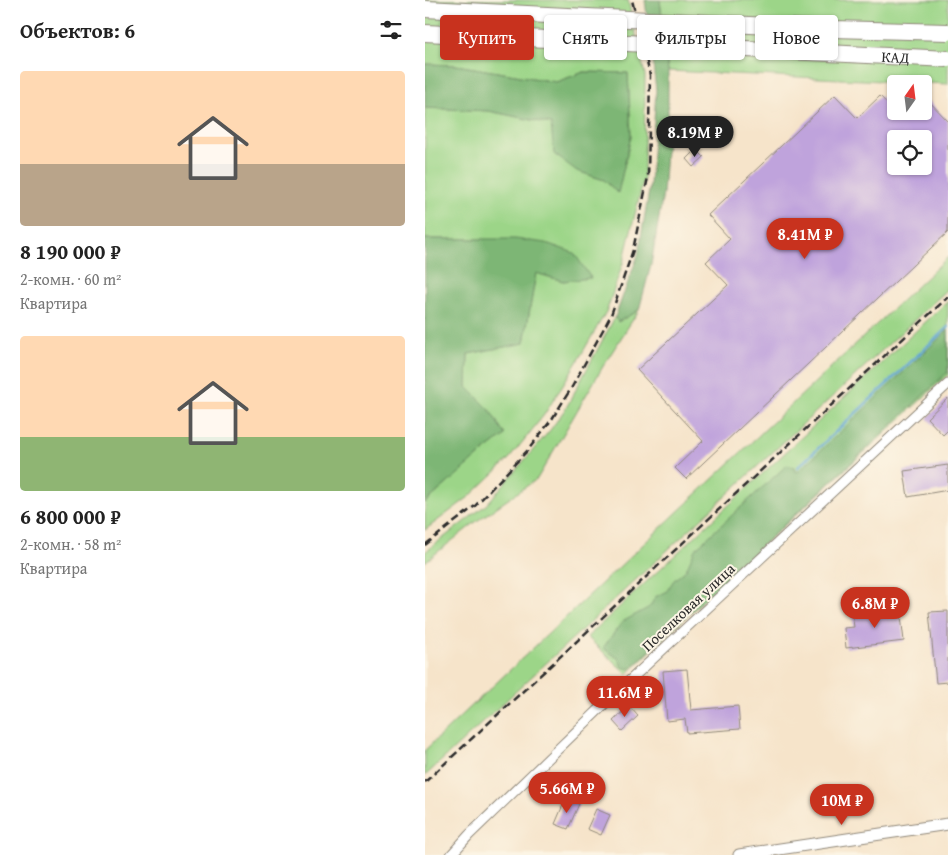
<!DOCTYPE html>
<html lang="ru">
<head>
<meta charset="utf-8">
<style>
  :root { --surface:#fff; --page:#f6f6f6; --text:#222; --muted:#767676; --accent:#c8321e }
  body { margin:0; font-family:"Gentium Book Plus",serif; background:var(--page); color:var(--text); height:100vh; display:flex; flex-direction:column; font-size:19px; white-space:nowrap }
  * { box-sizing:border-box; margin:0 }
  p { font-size:16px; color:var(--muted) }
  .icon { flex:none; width:28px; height:28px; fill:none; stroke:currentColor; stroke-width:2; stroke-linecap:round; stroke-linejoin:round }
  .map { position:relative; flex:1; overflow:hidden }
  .drawer { display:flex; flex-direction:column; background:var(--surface); width:425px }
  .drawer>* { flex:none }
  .hud { position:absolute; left:15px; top:15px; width:432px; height:45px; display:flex; gap:10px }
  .needle { width:32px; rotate:14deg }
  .fabs { position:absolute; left:462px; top:75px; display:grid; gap:10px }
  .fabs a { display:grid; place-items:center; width:45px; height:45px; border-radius:5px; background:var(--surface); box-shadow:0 1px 4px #0004; font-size:25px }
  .price { position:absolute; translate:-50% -42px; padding:0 11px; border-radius:18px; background:var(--accent); color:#fff; font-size:16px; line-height:32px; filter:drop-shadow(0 1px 2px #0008) }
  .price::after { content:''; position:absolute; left:50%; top:30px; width:15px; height:11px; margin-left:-8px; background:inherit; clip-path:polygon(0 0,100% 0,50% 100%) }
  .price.current { background:#222; color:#fff }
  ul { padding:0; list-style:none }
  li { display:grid; align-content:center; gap:10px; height:265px; padding:0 20px }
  li span { display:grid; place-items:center; height:155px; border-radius:5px; color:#555 }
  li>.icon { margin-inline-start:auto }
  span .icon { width:90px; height:90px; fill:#fffc; stroke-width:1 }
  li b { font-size:21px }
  h2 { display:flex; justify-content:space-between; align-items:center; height:60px; padding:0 20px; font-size:21px }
  .chip { padding:0 18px; border-radius:5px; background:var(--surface); box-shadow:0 1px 4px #0004; font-size:18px; line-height:45px }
  .chip.current { background:var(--accent); color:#fff }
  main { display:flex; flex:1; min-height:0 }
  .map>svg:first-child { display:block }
  .green { fill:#9cd588; stroke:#64805a }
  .forest { fill:#7db674; stroke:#547050 }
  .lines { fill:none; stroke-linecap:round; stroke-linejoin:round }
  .stream { stroke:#5ca2d2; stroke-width:2.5 }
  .building { fill:#bfa3dc; fill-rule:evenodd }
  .minor-casing { stroke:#90887a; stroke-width:11 }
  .tertiary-casing { stroke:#90887a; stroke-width:13 }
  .minor { stroke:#fff; stroke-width:9 }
  .tertiary { stroke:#fff; stroke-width:11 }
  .rail { stroke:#2b2b2b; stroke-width:2.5; stroke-dasharray:8 4; stroke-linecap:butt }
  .motorway-bridge-casing { stroke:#90887a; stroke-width:18; stroke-linecap:butt }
  .motorway-bridge { stroke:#fff; stroke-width:16 }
  .labels { text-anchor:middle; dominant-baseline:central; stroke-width:4; stroke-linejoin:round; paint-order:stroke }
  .street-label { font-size:15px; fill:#2b2b2b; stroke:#fcf5e5 }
</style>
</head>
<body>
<main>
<section class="drawer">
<h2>Объектов: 6<svg class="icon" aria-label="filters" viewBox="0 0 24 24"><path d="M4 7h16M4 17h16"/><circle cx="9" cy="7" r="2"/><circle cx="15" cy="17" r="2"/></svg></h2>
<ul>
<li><span style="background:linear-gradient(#ffd9b3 60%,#b9a48a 0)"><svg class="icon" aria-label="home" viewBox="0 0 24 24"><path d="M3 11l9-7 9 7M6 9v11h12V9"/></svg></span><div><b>8 190 000 ₽</b><p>2-комн. · 60 m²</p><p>Квартира</p></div></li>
<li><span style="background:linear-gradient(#ffd9b3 65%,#8fb573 0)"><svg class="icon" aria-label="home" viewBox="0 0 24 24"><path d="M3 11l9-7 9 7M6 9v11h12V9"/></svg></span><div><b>6 800 000 ₽</b><p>2-комн. · 58 m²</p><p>Квартира</p></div></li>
</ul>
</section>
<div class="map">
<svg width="523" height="855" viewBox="0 0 523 855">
  <rect width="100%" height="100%" fill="#fcf5e5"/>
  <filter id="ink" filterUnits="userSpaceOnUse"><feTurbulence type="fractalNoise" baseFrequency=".02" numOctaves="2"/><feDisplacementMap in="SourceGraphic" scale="10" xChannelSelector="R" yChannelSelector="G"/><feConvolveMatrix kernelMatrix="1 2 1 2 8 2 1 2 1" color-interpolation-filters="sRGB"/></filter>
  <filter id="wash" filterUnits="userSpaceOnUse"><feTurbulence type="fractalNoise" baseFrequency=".0096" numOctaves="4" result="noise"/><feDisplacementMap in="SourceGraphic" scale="20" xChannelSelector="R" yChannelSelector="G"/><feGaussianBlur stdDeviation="1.12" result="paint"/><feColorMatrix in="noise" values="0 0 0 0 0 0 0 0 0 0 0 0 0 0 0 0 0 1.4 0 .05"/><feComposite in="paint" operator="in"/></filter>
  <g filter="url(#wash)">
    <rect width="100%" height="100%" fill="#f6e4ca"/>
    <path class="green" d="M 0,0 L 203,0 L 220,75 L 219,178 L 198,263 L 182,310 L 152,362 L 119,415 L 84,459 L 44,497 L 0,530 L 0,503 L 58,452 L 80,435 L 64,409 L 42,387 L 43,354 L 99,343 L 111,273 L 138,281 L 166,277 L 58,239 L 0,239 L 0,108 L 64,111 L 126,124 L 152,171 L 179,180 L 193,192 L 206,136 L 203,73 L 159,72 L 131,82 L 31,65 L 0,64 Z
      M 235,0 L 523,0 L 523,84 L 243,71 Z
      M 523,257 L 523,289 L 0,776 L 0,750 Z
      M 523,301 L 523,375 L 285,594 L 202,674 L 162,637 Z
      M 214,310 L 180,363 L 112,479 L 52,521 L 0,562 L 0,552 L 62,504 L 126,429 L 141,408 L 190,317 L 193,321 Z"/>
    <path class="forest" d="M 220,0 L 235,0 L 243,71 L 243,123 L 238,194 L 226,265 L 214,310 L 193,322 L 190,317 L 213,255 L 225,185 L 231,90 Z
      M 0,64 L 31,65 L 131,82 L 159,72 L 203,73 L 206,136 L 193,193 L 179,180 L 152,171 L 129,154 L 126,124 L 64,111 L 0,108 Z
      M 0,239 L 90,239 L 121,243 L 149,253 L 166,278 L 138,281 L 111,273 L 99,343 L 43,354 L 42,387 L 64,409 L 80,435 L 58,452 L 0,503 Z
      M 523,330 L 523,372 L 205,669 L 197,667 L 194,659 L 178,648 L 197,622 L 223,608 L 226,605 L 230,597 L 241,592 L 249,580 L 261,570 L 270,549 L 362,465 L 369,467 L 370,472 L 374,471 Z"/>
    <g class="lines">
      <path class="stream" d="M 372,468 L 523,327"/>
    </g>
    <g id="blocks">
      <path class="building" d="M 410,95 L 432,118 L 455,96 L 477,119 L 486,111 L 499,111 L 499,96 L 523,121 L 523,232 L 261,479 L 250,468 L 278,441 L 212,370 L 303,285 L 281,262 L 305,239 L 283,215 ZM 471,139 L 499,139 L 499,166 L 471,166 Z
        M 271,149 L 279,157 L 268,167 L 261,159 Z
        M 523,398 L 523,430 L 518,435 L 502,418 Z
        M 523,465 L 523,490 L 483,497 L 479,471 Z
        M 475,608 L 479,641 L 421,648 L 419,628 L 429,627 L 427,614 Z
        M 523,611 L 523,682 L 511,683 L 504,612 Z
        M 262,669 L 266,710 L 313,706 L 315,729 L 262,733 L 260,719 L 242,721 L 238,671 Z
        M 204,706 L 213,716 L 197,731 L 188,721 Z
        M 141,798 L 154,804 L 143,829 L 130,824 Z
        M 171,809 L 185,815 L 176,835 L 162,829 Z"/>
    </g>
  </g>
  <g filter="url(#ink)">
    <use href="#blocks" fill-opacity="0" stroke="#90887a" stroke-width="1"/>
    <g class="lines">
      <g class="minor-casing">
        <path id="minor" d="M 26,855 L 44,835 L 188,696 L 523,384"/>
      </g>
      <g class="tertiary-casing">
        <path id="tertiary" d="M 314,855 L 523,824"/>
      </g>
      <use href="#minor" class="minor"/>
      <use href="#tertiary" class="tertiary"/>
      <path class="rail" d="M 0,545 L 50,506 L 103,450 L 127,419 L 147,387 L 186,315 L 208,250 L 223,177 L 225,75 L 207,0
        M 0,782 L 523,297"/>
      <g class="motorway-bridge-casing">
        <g id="motorway-bridge">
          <path d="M 0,9 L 408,29 L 523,32"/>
          <path id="s1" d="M 0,33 L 523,59"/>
        </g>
      </g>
      <use href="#motorway-bridge" class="motorway-bridge"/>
    </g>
  </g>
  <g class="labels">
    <g class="street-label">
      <text stroke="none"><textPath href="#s1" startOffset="471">КАД</textPath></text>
      <text transform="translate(263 607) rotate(-43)">Поселковая улица</text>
    </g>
  </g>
</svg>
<div class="fabs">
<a><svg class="needle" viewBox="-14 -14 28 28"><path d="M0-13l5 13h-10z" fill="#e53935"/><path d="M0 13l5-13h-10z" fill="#767676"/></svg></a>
<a><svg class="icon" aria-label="locate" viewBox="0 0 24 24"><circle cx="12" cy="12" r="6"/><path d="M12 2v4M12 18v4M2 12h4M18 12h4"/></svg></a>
</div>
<b class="price current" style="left:270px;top:158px">8.19M ₽</b>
<b class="price" style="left:380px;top:260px">8.41M ₽</b>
<b class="price" style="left:450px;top:629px">6.8M ₽</b>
<b class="price" style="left:200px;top:718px">11.6M ₽</b>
<b class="price" style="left:142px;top:814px">5.66M ₽</b>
<b class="price" style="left:417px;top:826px">10M ₽</b>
<div class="hud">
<a class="chip current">Купить</a>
<a class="chip">Снять</a>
<a class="chip">Фильтры</a>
<a class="chip">Новое</a>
</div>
</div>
</main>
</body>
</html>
